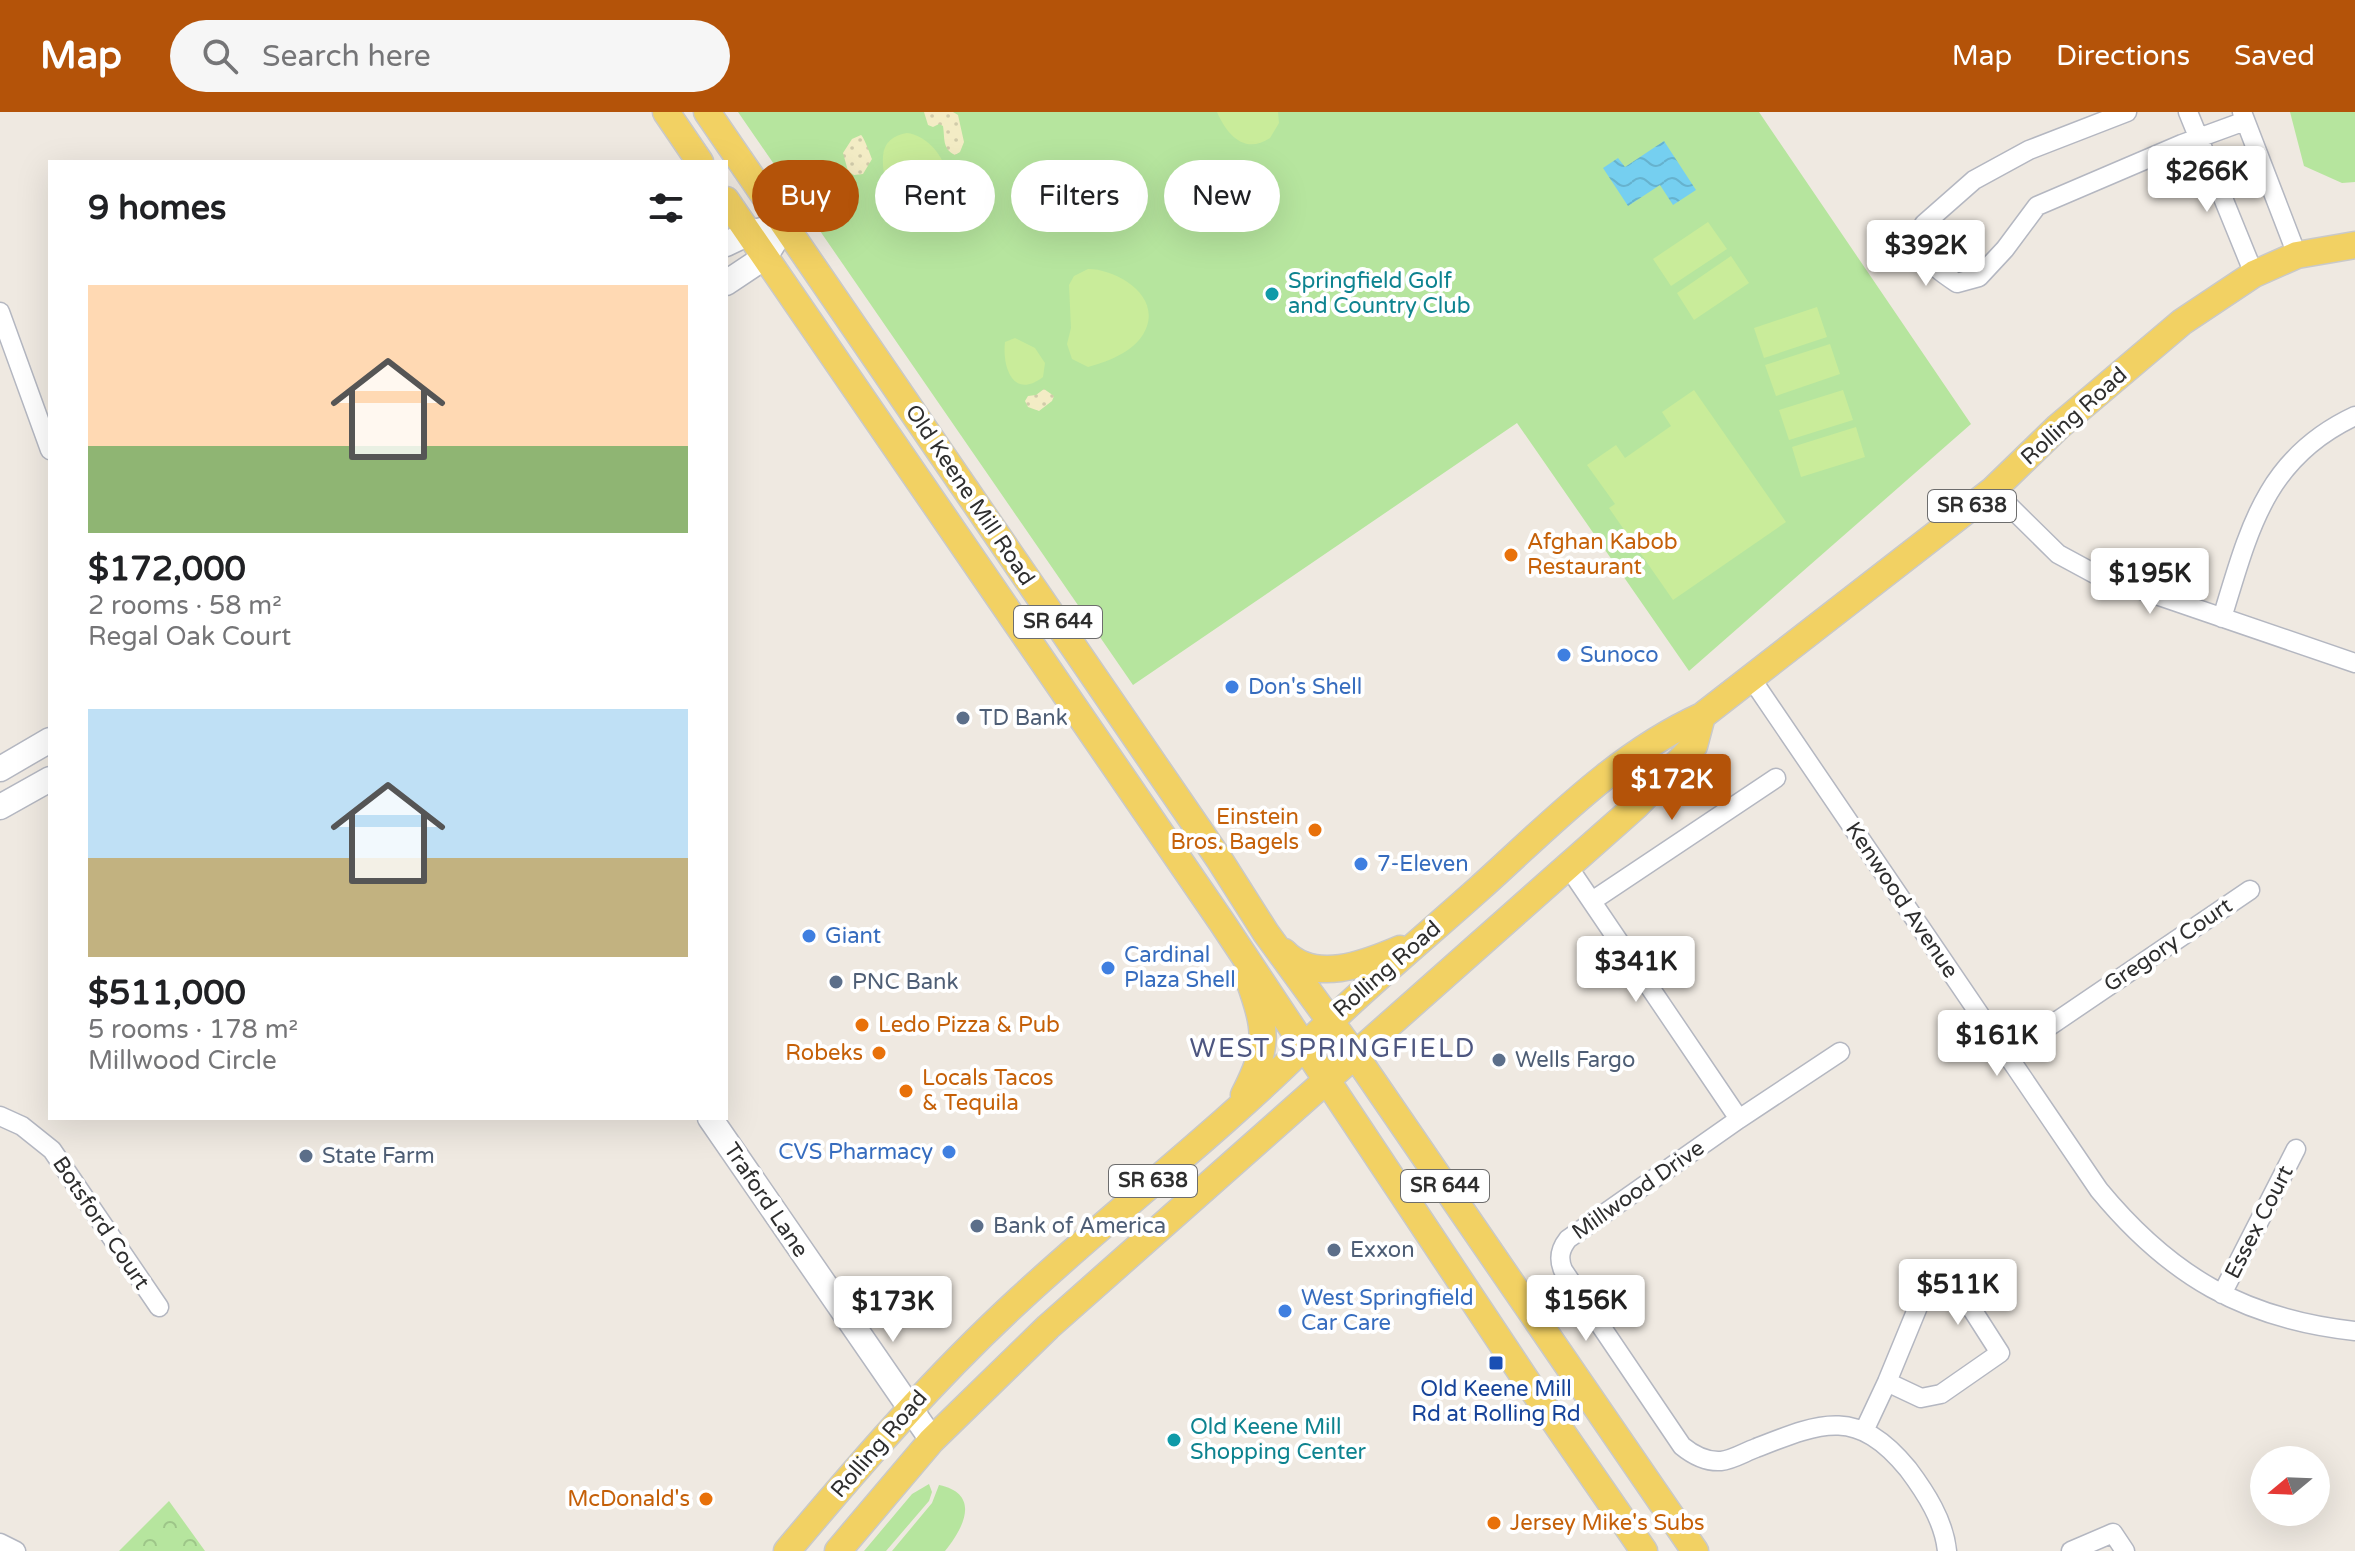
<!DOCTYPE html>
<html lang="en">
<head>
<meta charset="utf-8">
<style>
  :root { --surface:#fff; --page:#f6f6f6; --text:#202124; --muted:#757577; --accent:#b45309 }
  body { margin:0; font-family:"Varela Round",sans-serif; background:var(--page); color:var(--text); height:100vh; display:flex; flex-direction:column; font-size:30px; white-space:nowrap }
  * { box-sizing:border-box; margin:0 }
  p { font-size:26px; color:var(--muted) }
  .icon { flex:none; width:44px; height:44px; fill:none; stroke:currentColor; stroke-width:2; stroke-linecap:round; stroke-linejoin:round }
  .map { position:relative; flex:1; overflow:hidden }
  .details { position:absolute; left:48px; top:48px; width:680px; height:960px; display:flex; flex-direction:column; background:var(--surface); border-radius:0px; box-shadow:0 8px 32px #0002 }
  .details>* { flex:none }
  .hud { position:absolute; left:752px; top:48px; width:760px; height:72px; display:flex; gap:16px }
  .needle { width:52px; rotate:251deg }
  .controls { position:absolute; left:2250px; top:1334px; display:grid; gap:16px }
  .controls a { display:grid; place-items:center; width:80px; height:80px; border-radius:50%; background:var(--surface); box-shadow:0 8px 32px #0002; font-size:40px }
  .price { position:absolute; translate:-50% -68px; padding:0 18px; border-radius:8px; background:#fff; color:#222; font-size:26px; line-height:52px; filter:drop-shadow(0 2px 4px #0008) }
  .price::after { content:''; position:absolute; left:50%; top:48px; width:24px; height:18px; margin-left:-12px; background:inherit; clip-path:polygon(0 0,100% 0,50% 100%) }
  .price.on { background:var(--accent); color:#fff }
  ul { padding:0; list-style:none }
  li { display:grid; align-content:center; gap:16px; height:424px; padding:0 40px }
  li span { display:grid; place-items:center; height:248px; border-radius:0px; color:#555 }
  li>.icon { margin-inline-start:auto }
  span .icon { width:144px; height:144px; fill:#fffc; stroke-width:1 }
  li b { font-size:34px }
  h2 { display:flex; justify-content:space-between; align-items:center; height:96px; padding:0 40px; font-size:34px }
  .pill { padding:0 28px; border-radius:36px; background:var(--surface); box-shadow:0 8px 32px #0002; font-size:28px; line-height:72px }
  .pill.on { background:var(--accent); color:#fff }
  header { display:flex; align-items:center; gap:48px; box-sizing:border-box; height:112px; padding:0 40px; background:var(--accent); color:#fff }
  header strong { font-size:38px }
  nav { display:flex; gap:44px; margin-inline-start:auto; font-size:28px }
  .search { width:560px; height:72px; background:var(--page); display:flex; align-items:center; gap:20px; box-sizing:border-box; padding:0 28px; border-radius:44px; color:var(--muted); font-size:30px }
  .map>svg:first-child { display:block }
  .grass { fill:#b6e59e }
  .forest { fill:url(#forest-crowns) }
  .sand { fill:url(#sand-dots) }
  .pitch { fill:#c9ec9a }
  .water { fill:url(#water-waves) }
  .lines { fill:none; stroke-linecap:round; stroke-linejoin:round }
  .street-casing { stroke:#b4b7c1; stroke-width:21 }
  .secondary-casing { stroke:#b4b7c1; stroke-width:27 }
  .primary-casing { stroke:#c9c9c9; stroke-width:29 }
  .street { stroke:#fff; stroke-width:18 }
  .secondary { stroke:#fff; stroke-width:24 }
  .primary { stroke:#f2d163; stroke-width:26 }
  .culture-dot { fill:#0f9aa8; stroke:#fff; stroke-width:3 }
  .food-dot { fill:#e8710a; stroke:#fff; stroke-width:3 }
  .shop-dot { fill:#3f7fe0; stroke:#fff; stroke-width:3 }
  .service-dot { fill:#5c6f8a; stroke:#fff; stroke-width:3 }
  .transit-dot { fill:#1a4fb4; stroke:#fff; stroke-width:3 }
  .labels { text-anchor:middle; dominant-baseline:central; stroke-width:8; stroke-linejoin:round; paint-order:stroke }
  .shield { fill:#fff; stroke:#6d6d6d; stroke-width:2 }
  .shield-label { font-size:20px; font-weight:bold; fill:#2e2e2e }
  .culture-label { font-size:22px; fill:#0d838f; stroke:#fff; text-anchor:start }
  .street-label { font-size:22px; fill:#2e2e2e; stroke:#fff }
  .food-label { font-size:22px; fill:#c56008; stroke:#fff; text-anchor:start }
  .shop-label { font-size:22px; fill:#366cbe; stroke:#fff; text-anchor:start }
  .service-label { font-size:22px; fill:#4e5e75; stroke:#fff; text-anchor:start }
  .transit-label { font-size:22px; fill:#164399; stroke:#fff }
  .quarter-label { font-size:26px; letter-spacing:2px; fill:#4d5680; stroke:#fff }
</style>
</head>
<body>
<header>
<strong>Map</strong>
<div class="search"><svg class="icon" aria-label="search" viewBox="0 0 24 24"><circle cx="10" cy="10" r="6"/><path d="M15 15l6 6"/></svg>Search here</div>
<nav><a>Map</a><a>Directions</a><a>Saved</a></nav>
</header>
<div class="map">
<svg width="2355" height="1439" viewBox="0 0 2355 1439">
  <defs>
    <pattern id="forest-crowns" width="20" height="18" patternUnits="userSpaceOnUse" patternTransform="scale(2)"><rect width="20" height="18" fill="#b6e59e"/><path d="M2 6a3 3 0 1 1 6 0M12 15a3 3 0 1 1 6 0" fill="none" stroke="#9dc588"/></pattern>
    <pattern id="sand-dots" width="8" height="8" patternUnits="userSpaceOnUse" patternTransform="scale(2)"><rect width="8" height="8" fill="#f3ecc5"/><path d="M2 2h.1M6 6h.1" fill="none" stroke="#d1cbaa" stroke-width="1.8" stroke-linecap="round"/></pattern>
    <pattern id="water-waves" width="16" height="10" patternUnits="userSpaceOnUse" patternTransform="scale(2)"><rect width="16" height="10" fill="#75cff0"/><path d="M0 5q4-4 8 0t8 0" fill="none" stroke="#66b2ce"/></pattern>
  </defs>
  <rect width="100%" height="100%" fill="#efe9e1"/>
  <path class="grass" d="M 738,0 L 1759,0 L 1971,312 L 1689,559 L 1517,311 L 1133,573 Z
    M 2290,0 L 2355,0 L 2355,70 L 2342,71 L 2304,54 Z
    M 929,1372 L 932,1380 L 929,1389 L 886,1439 L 864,1439 L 912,1382 Z
    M 939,1373 C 982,1382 963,1417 945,1439 L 892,1439 L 932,1391 Z"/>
  <path class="forest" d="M 169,1389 L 205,1439 L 119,1439 Z"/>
  <path class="sand" d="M 924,0 L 953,0 L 958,3 L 964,30 L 960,40 L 955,43 C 942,37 945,26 943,14 L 939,12 L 933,15 L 928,13 Z
    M 861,23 C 864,25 870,42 872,47 L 863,62 L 854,63 L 848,59 L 843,41 L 852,27 Z
    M 1044,277 L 1054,284 L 1052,289 L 1039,299 L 1028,295 L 1025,289 L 1028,284 L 1036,283 Z"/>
  <path class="pitch" d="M 1217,0 L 1278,0 L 1279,11 L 1270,26 C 1245,43 1227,23 1217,0 Z
    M 907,21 C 925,23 941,41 946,57 C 959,107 879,110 883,44 C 884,30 894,23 907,21 Z
    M 1708,110 L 1727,137 L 1671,174 L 1653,147 Z
    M 1731,144 L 1749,171 L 1694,208 L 1677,181 Z
    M 1088,157 C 1115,157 1158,181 1147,214 C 1139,238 1110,249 1088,255 L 1072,247 L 1067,232 L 1071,216 L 1069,173 L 1074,164 Z
    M 1817,195 L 1827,225 L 1764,246 L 1754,216 Z
    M 1015,226 L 1035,236 L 1045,251 L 1043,265 C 1013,288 1002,255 1005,230 Z
    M 1830,232 L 1840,262 L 1776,284 L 1765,253 Z
    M 1694,278 L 1786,410 L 1673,488 L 1609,396 L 1615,392 L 1587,353 L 1616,333 L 1625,346 L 1671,314 L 1662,300 Z
    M 1843,278 L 1853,308 L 1789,328 L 1779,298 Z
    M 1856,315 L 1865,345 L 1801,365 L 1792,335 Z"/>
  <path class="water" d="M 1664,29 L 1696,78 L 1673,93 L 1660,73 L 1628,94 L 1603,56 L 1618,46 L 1625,55 Z"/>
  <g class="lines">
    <g class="street-casing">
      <path id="street" d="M 2127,0 L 2029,38 L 1974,68 L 1924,112 C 1922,146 1930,153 1957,171 L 1979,165 L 2005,137 L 2037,94 L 2182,32 L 2245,9
        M 2188,0 L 2254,162
        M 2242,0 L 2297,143
        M 0,200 L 50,338
        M 1993,378 L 2058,442 L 2095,462 L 2355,551
        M 2222,506 C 2249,418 2265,346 2355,304
        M 1751,566 L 2099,1078 C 2170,1164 2244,1207 2355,1219
        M 1567,753 L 1739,1007
        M 1592,789 L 1776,666
        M 1840,940 L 1739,1007 L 1568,1127 C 1560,1137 1558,1146 1563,1158 L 1682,1334 C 1693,1343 1706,1350 1721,1349 C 1732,1348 1745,1340 1756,1336 C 1822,1310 1857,1295 1908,1357 C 1926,1381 1944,1409 1947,1439
        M 2007,943 L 2250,778
        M 0,1004 L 22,1014 L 52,1038 L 159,1195
        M 2222,1182 L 2296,1037
        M 1864,1319 L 1887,1270 L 1929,1168 L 1968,1191 L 2000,1241 L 1941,1282 L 1921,1286 L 1887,1270
        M 0,1431 L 16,1439
        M 2071,1439 L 2113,1421 L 2125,1439"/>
    </g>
    <g class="secondary-casing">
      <path id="secondary" d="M 726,132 L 749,121 L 767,117
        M 726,171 L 765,145 L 785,113
        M 0,657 L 50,628
        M 0,695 L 50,667
        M 710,1006 L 932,1328"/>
    </g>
    <g class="primary-casing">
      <path id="primary" d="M 666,0 L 700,50
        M 707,0 L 1219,747 L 1266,821 L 1355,943 L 1695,1439
        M 726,88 L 1221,809 L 1528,1271 L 1644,1439
        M 1284,840 C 1314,872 1365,852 1400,837
        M 1244,983 C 1269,934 1267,919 1249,868
        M 787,1439 C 861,1351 935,1265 1020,1187 C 1113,1101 1215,1023 1305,934 C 1361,878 1422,828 1481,775 C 1550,713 1616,643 1702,604 L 1993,378 L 2058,315 L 2182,210 L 2254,162 L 2297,143 L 2355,133
        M 838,1439 L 932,1328 L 1048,1215 L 1636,694 L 1694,634 L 1702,604"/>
    </g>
    <use href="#street" class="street"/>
    <use href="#secondary" class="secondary"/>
    <use href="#primary" class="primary"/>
  </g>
  <g class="culture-dot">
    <circle cx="1272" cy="182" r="8"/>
    <circle cx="1174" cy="1328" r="8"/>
  </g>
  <g class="food-dot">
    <circle cx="1511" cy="443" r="8"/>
    <circle cx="1315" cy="718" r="8"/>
    <circle cx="862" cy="913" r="8"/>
    <circle cx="879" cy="941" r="8"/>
    <circle cx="906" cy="979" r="8"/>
    <circle cx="706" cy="1387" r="8"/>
    <circle cx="1494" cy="1411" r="8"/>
  </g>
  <g class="shop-dot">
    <circle cx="1564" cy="543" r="8"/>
    <circle cx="1232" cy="575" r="8"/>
    <circle cx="1361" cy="752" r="8"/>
    <circle cx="809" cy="824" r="8"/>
    <circle cx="1108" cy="856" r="8"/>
    <circle cx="949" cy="1040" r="8"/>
    <circle cx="1285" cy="1199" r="8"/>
  </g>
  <g class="service-dot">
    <circle cx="963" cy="606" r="8"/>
    <circle cx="836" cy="870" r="8"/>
    <circle cx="1499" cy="948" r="8"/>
    <circle cx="306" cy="1044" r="8"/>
    <circle cx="977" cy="1114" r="8"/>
    <circle cx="1334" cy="1138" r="8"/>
  </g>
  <rect class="transit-dot" x="1488" y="1243" width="16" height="16" rx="4"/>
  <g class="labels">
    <g class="shield">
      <rect x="1928" y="378" width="88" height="32" rx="6"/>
      <rect x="1014" y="494" width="88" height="32" rx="6"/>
      <rect x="1109" y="1053" width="88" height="32" rx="6"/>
      <rect x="1401" y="1058" width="88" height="32" rx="6"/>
    </g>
    <g class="shield-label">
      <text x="1972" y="394">SR 638</text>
      <text x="1058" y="510">SR 644</text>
      <text x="1153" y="1069">SR 638</text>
      <text x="1445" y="1074">SR 644</text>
    </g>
    <g class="culture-label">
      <text x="1288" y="169">Springfield Golf<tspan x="1288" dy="25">and Country Club</tspan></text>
      <text x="1190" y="1315">Old Keene Mill<tspan x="1190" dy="25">Shopping Center</tspan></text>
    </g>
    <g class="street-label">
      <text transform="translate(2074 304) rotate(-42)">Rolling Road</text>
      <text transform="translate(970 383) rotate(56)">Old Keene Mill Road</text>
      <text transform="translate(1902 788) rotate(56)">Kenwood Avenue</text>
      <text transform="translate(2168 833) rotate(-34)">Gregory Court</text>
      <text transform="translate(1387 857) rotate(-41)">Rolling Road</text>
      <text transform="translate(1638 1078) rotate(-35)">Millwood Drive</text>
      <text transform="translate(766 1088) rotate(56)">Traford Lane</text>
      <text transform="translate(2259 1110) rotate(-63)">Essex Court</text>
      <text transform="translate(101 1111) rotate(56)">Botsford Court</text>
      <text transform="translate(879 1332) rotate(-49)">Rolling Road</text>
    </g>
    <g class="food-label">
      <text x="1527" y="430">Afghan Kabob<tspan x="1527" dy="25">Restaurant</tspan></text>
      <text x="1299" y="705" text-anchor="end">Einstein<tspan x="1299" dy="25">Bros. Bagels</tspan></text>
      <text x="878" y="913">Ledo Pizza &amp; Pub</text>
      <text x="863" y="941" text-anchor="end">Robeks</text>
      <text x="922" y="966">Locals Tacos<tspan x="922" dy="25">&amp; Tequila</tspan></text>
      <text x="690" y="1387" text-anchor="end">McDonald's</text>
      <text x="1510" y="1411">Jersey Mike's Subs</text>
    </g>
    <g class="shop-label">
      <text x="1580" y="543">Sunoco</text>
      <text x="1248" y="575">Don's Shell</text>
      <text x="1377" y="752">7-Eleven</text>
      <text x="825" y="824">Giant</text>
      <text x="1124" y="843">Cardinal<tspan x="1124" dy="25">Plaza Shell</tspan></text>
      <text x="933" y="1040" text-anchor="end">CVS Pharmacy</text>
      <text x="1301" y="1186">West Springfield<tspan x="1301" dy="25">Car Care</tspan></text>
    </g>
    <g class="service-label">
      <text x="979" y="606">TD Bank</text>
      <text x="852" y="870">PNC Bank</text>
      <text x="1515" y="948">Wells Fargo</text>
      <text x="322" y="1044">State Farm</text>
      <text x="993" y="1114">Bank of America</text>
      <text x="1350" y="1138">Exxon</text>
    </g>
    <g class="transit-label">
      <text x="1496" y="1277">Old Keene Mill<tspan x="1496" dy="25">Rd at Rolling Rd</tspan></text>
    </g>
    <g class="quarter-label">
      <text x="1333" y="936">WEST SPRINGFIELD</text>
    </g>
  </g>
</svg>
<div class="controls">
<a><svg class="needle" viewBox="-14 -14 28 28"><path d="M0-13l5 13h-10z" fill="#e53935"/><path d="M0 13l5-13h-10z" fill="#757577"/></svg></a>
</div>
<b class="price" style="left:2207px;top:102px">$266K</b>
<b class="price" style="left:1926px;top:176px">$392K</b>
<b class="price" style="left:2150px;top:504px">$195K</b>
<b class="price on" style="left:1672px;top:710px">$172K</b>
<b class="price" style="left:1636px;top:892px">$341K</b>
<b class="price" style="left:1997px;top:966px">$161K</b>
<b class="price" style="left:1958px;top:1215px">$511K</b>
<b class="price" style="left:1586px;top:1231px">$156K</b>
<b class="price" style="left:893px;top:1232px">$173K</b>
<div class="hud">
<a class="pill on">Buy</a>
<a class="pill">Rent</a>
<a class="pill">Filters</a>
<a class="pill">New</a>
</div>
<section class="details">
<h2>9 homes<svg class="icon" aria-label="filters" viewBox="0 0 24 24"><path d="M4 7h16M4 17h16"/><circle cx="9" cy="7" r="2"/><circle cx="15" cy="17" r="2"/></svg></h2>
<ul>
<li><span style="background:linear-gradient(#ffd9b3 65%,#8fb573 0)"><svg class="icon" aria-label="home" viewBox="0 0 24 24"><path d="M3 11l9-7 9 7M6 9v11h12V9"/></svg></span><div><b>$172,000</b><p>2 rooms · 58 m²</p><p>Regal Oak Court</p></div></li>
<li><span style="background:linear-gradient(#bfe0f5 60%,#c2b280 0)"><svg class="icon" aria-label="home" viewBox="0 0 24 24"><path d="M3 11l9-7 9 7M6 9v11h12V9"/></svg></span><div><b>$511,000</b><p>5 rooms · 178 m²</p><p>Millwood Circle</p></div></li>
</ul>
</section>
</div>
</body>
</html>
